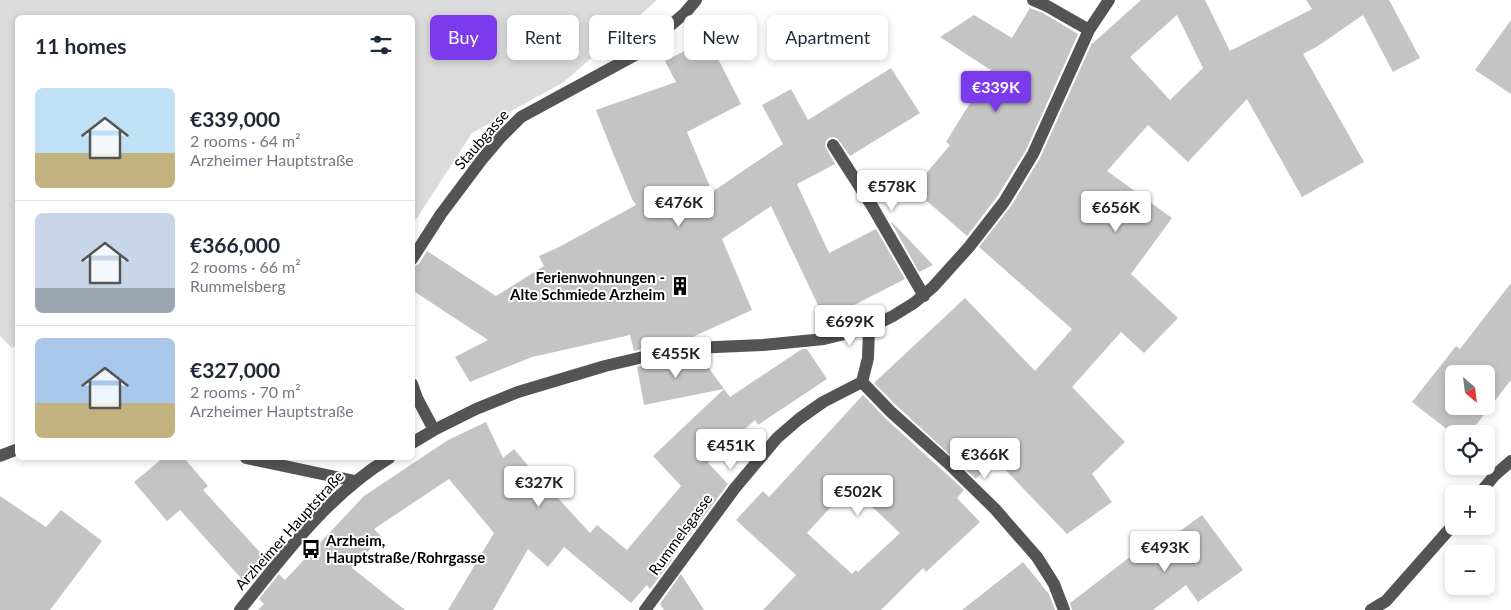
<!DOCTYPE html>
<html lang="en">
<head>
<meta charset="utf-8">
<style>
  :root { --surface:#fff; --page:#f6f6f7; --text:#1f2937; --muted:#747a83; --line:#e0e1e3; --accent:#7c3aed }
  body { margin:0; font-family:Lato,sans-serif; background:var(--page); color:var(--text); height:100vh; display:flex; flex-direction:column; font-size:19px; white-space:nowrap }
  * { box-sizing:border-box; margin:0 }
  p { font-size:16px; color:var(--muted) }
  .icon { flex:none; width:28px; height:28px; fill:none; stroke:currentColor; stroke-width:2; stroke-linecap:round; stroke-linejoin:round }
  .map { position:relative; flex:1; overflow:hidden }
  .drawer { position:absolute; left:15px; top:15px; width:400px; height:445px; display:flex; flex-direction:column; background:var(--surface); border-radius:8px; box-shadow:0 2px 8px #0003 }
  .drawer>* { flex:none }
  .top-card { position:absolute; left:430px; top:15px; width:475px; height:45px; display:flex; gap:10px }
  .needle { width:32px; rotate:152deg }
  .fabs { position:absolute; left:1445px; top:365px; display:grid; gap:10px }
  .fabs a { display:grid; place-items:center; width:50px; height:50px; border-radius:8px; background:var(--surface); box-shadow:0 2px 8px #0003; font-size:25px }
  .price { position:absolute; translate:-50% -42px; padding:0 11px; border-radius:5px; background:#fff; color:#222; font-size:16px; line-height:32px; filter:drop-shadow(0 1px 2px #0008) }
  .price::after { content:''; position:absolute; left:50%; top:30px; width:15px; height:11px; margin-left:-8px; background:inherit; clip-path:polygon(0 0,100% 0,50% 100%) }
  .price.current { background:var(--accent); color:#fff }
  ul { padding:0; list-style:none }
  li { display:flex; align-items:center; gap:15px; height:125px; padding:0 20px }
  li+li { border-top:1px solid var(--line) }
  li span { display:grid; place-items:center; flex:none; width:140px; height:100px; border-radius:8px; color:#555 }
  li>.icon { margin-inline-start:auto }
  span .icon { width:60px; height:60px; fill:#fffc; stroke-width:1 }
  li b { font-size:21px }
  h2 { display:flex; justify-content:space-between; align-items:center; height:60px; padding:0 20px; font-size:21px }
  .pill { padding:0 18px; border-radius:8px; background:var(--surface); box-shadow:0 2px 8px #0003; font-size:18px; line-height:45px }
  .pill.current { background:var(--accent); color:#fff }
  .map>svg:first-child { display:block }
  .green { fill:#dbdbdb }
  .building { fill:#c4c4c4; fill-rule:evenodd }
  .lines { fill:none; stroke-linecap:round; stroke-linejoin:round }
  .minor { stroke:#545454; stroke-width:12 }
  .labels { text-anchor:middle; dominant-baseline:central; stroke-width:4; stroke-linejoin:round; paint-order:stroke }
  .street-label { font-size:15px; fill:#000; stroke:#fff }
  .poi-label { font-size:15px; font-weight:bold; fill:#000; stroke:#fff; text-anchor:end }
</style>
</head>
<body>
<div class="map">
<svg width="1511" height="610" viewBox="0 0 1511 610">
  <rect width="100%" height="100%" fill="#fff"/>
  <path class="green" d="M 0,0 L 657,0 L 564,82 L 472,133 L 417,218 L 413,221 L 412,18 L 18,18 L 18,344 L 12,348 L 0,336 Z"/>
  <path class="building" d="M 1141,0 L 1205,0 L 1230,51 L 1312,9 L 1306,0 L 1389,0 L 1420,58 L 1393,72 L 1363,15 L 1318,46 L 1303,54 L 1364,162 L 1302,197 L 1247,99 L 1188,162 L 1148,125 L 1107,171 L 1172,218 L 1131,274 L 1178,318 L 1144,353 L 1121,332 L 1072,387 L 1125,442 L 1092,474 L 1112,502 L 1067,534 L 995,459 L 976,479 L 897,406 L 874,383 L 965,298 L 1035,371 L 1072,329 L 979,247 L 1011,206 L 1040,158 L 1092,43 L 1093,43 ZM 1177,15 L 1203,68 L 1170,100 L 1130,57 Z
    M 1030,8 L 1043,13 L 1078,34 L 1026,150 L 997,197 L 967,236 L 913,189 L 950,145 L 946,142 L 991,69 L 989,69 L 940,37 L 974,15 L 1012,38 Z
    M 1511,20 L 1511,94 L 1475,70 Z
    M 708,39 L 741,104 L 687,132 L 712,192 L 783,144 L 762,105 L 791,89 L 808,120 L 891,68 L 920,113 L 850,156 L 837,138 L 833,137 L 829,138 L 826,141 L 825,146 L 835,164 L 797,184 L 829,253 L 876,229 L 905,279 L 825,320 L 771,206 L 722,239 L 752,310 L 688,339 L 688,340 L 671,342 L 634,351 L 630,335 L 532,357 L 470,382 L 455,357 L 488,340 L 412,290 L 412,267 L 419,264 L 427,251 L 496,296 L 544,266 L 539,256 L 559,247 L 636,205 L 632,199 L 608,141 L 596,110 L 676,82 L 665,61 Z
    M 891,222 L 892,222 L 933,265 L 919,272 Z
    M 1511,283 L 1511,380 L 1469,434 L 1453,434 L 1412,402 L 1456,346 L 1460,349 ZM 1454,374 L 1486,374 L 1486,406 L 1454,406 Z
    M 802,349 L 807,349 L 827,379 L 758,425 L 755,420 L 708,463 L 728,484 L 696,527 L 671,558 L 672,560 L 650,589 L 647,585 L 631,603 L 564,547 L 548,567 L 528,549 L 493,610 L 448,610 L 494,533 L 449,479 L 374,529 L 382,537 L 352,568 L 405,610 L 258,610 L 264,604 L 259,599 L 279,574 L 285,580 L 364,496 L 448,440 L 486,422 L 503,458 L 514,449 L 546,487 L 547,486 L 590,533 L 597,525 L 627,550 L 681,486 L 653,456 L 724,389 L 730,397 Z
    M 700,356 L 724,389 L 644,405 L 637,367 L 674,358 Z
    M 863,395 L 885,418 L 964,490 L 957,498 L 980,522 L 926,572 L 923,568 L 881,610 L 763,610 L 796,575 L 736,520 L 763,491 L 769,497 ZM 850,486 L 900,533 L 858,572 L 856,570 L 852,574 L 807,533 Z
    M 163,458 L 184,458 L 208,486 L 203,490 L 268,561 L 248,586 L 180,510 L 167,521 L 134,482 Z
    M 0,496 L 46,527 L 61,510 L 102,541 L 50,610 L 0,610 Z
    M 1202,515 L 1243,570 L 1198,602 L 1186,585 L 1153,610 L 1072,610 L 1070,603 L 1130,557 L 1135,564 Z
    M 1023,562 L 1049,594 L 1055,610 L 962,610 Z
    M 681,574 L 704,610 L 664,610 L 660,604 Z"/>
  <g class="lines">
    <path class="minor" d="M 1033,0 L 1047,6 L 1089,30
      M 833,145 L 872,206 L 924,296
      M 412,259 L 441,214 L 483,158 L 500,138 L 521,117 L 637,54 L 685,13 L 696,0
      M 862,382 L 891,412 L 949,464 L 995,509 L 1037,557 L 1054,584 L 1064,610
      M 862,382 L 868,358 L 869,328
      M 412,384 L 417,398 L 434,430
      M 412,443 L 434,430 L 476,409 L 518,392 L 605,366 L 673,350 L 693,348 L 763,345 L 824,339 L 869,328 L 893,316 L 914,303 L 933,287 L 969,247 L 1004,202 L 1033,154 L 1089,30 L 1109,0
      M 0,456 L 18,449
      M 246,458 L 355,481
      M 1479,494 L 1495,475 L 1511,461
      M 240,610 C 284,555 328,495 389,458
      M 645,610 L 735,488 L 777,438 L 799,419 L 823,402 L 862,382
      M 1371,610 L 1386,601 L 1454,524"/>
  </g>
  <defs>
    <g id="building-bare" transform="scale(1.5)"><path d="M-4-6H4V6H1V3H-1V6H-4ZM-2.5-4.3h1.7v1.8h-1.7ZM.8-4.3h1.7v1.8H.8ZM-2.5-1h1.7V.8h-1.7ZM.8-1h1.7V.8H.8Z" fill="#000" stroke="#fff" stroke-width="2.5" paint-order="stroke"/></g>
    <g id="bus-bare" transform="scale(1.5)"><path d="M-5-6H5V4H4V6H2V4H-2V6H-4V4H-5ZM-3.5-4V0h7V-4ZM-3.5 1.2v1.5H-2V1.2ZM2 1.2v1.5H3.5V1.2Z" fill="#000" stroke="#fff" stroke-width="2.5" paint-order="stroke"/></g>
  </defs>
  <g fill-rule="evenodd">
    <use href="#building-bare" x="680" y="286"/>
    <use href="#bus-bare" x="311" y="549"/>
  </g>
  <g class="labels">
    <g class="street-label">
      <text transform="translate(481 139) rotate(-49)">Staubgasse</text>
      <text transform="translate(289 530) rotate(-48)">Arzheimer Hauptstraße</text>
      <text transform="translate(680 534) rotate(-54)">Rummelsgasse</text>
    </g>
    <g class="poi-label">
      <text x="665" y="277">Ferienwohnungen -<tspan x="665" dy="17">Alte Schmiede Arzheim</tspan></text>
      <text x="326" y="540" text-anchor="start">Arzheim,<tspan x="326" dy="17">Hauptstraße/Rohrgasse</tspan></text>
    </g>
  </g>
</svg>
<div class="fabs">
<a><svg class="needle" viewBox="-14 -14 28 28"><path d="M0-13l5 13h-10z" fill="#e53935"/><path d="M0 13l5-13h-10z" fill="#747a83"/></svg></a>
<a><svg class="icon" aria-label="locate" viewBox="0 0 24 24"><circle cx="12" cy="12" r="6"/><path d="M12 2v4M12 18v4M2 12h4M18 12h4"/></svg></a>
<a>+</a>
<a>−</a>
</div>
<b class="price current" style="left:996px;top:113px">€339K</b>
<b class="price" style="left:892px;top:212px">€578K</b>
<b class="price" style="left:679px;top:228px">€476K</b>
<b class="price" style="left:1116px;top:233px">€656K</b>
<b class="price" style="left:850px;top:347px">€699K</b>
<b class="price" style="left:676px;top:379px">€455K</b>
<b class="price" style="left:731px;top:471px">€451K</b>
<b class="price" style="left:985px;top:480px">€366K</b>
<b class="price" style="left:539px;top:508px">€327K</b>
<b class="price" style="left:858px;top:517px">€502K</b>
<b class="price" style="left:1165px;top:573px">€493K</b>
<div class="top-card">
<a class="pill current">Buy</a>
<a class="pill">Rent</a>
<a class="pill">Filters</a>
<a class="pill">New</a>
<a class="pill">Apartment</a>
</div>
<section class="drawer">
<h2>11 homes<svg class="icon" aria-label="filters" viewBox="0 0 24 24"><path d="M4 7h16M4 17h16"/><circle cx="9" cy="7" r="2"/><circle cx="15" cy="17" r="2"/></svg></h2>
<ul>
<li><span style="background:linear-gradient(#bfe0f5 65%,#c2b280 0)"><svg class="icon" aria-label="home" viewBox="0 0 24 24"><path d="M3 11l9-7 9 7M6 9v11h12V9"/></svg></span><div><b>€339,000</b><p>2 rooms · 64 m²</p><p>Arzheimer Hauptstraße</p></div></li>
<li><span style="background:linear-gradient(#c9d6e8 75%,#9aa5b1 0)"><svg class="icon" aria-label="home" viewBox="0 0 24 24"><path d="M3 11l9-7 9 7M6 9v11h12V9"/></svg></span><div><b>€366,000</b><p>2 rooms · 66 m²</p><p>Rummelsberg</p></div></li>
<li><span style="background:linear-gradient(#a9c7e8 65%,#c2b280 0)"><svg class="icon" aria-label="home" viewBox="0 0 24 24"><path d="M3 11l9-7 9 7M6 9v11h12V9"/></svg></span><div><b>€327,000</b><p>2 rooms · 70 m²</p><p>Arzheimer Hauptstraße</p></div></li>
</ul>
</section>
</div>
</body>
</html>
